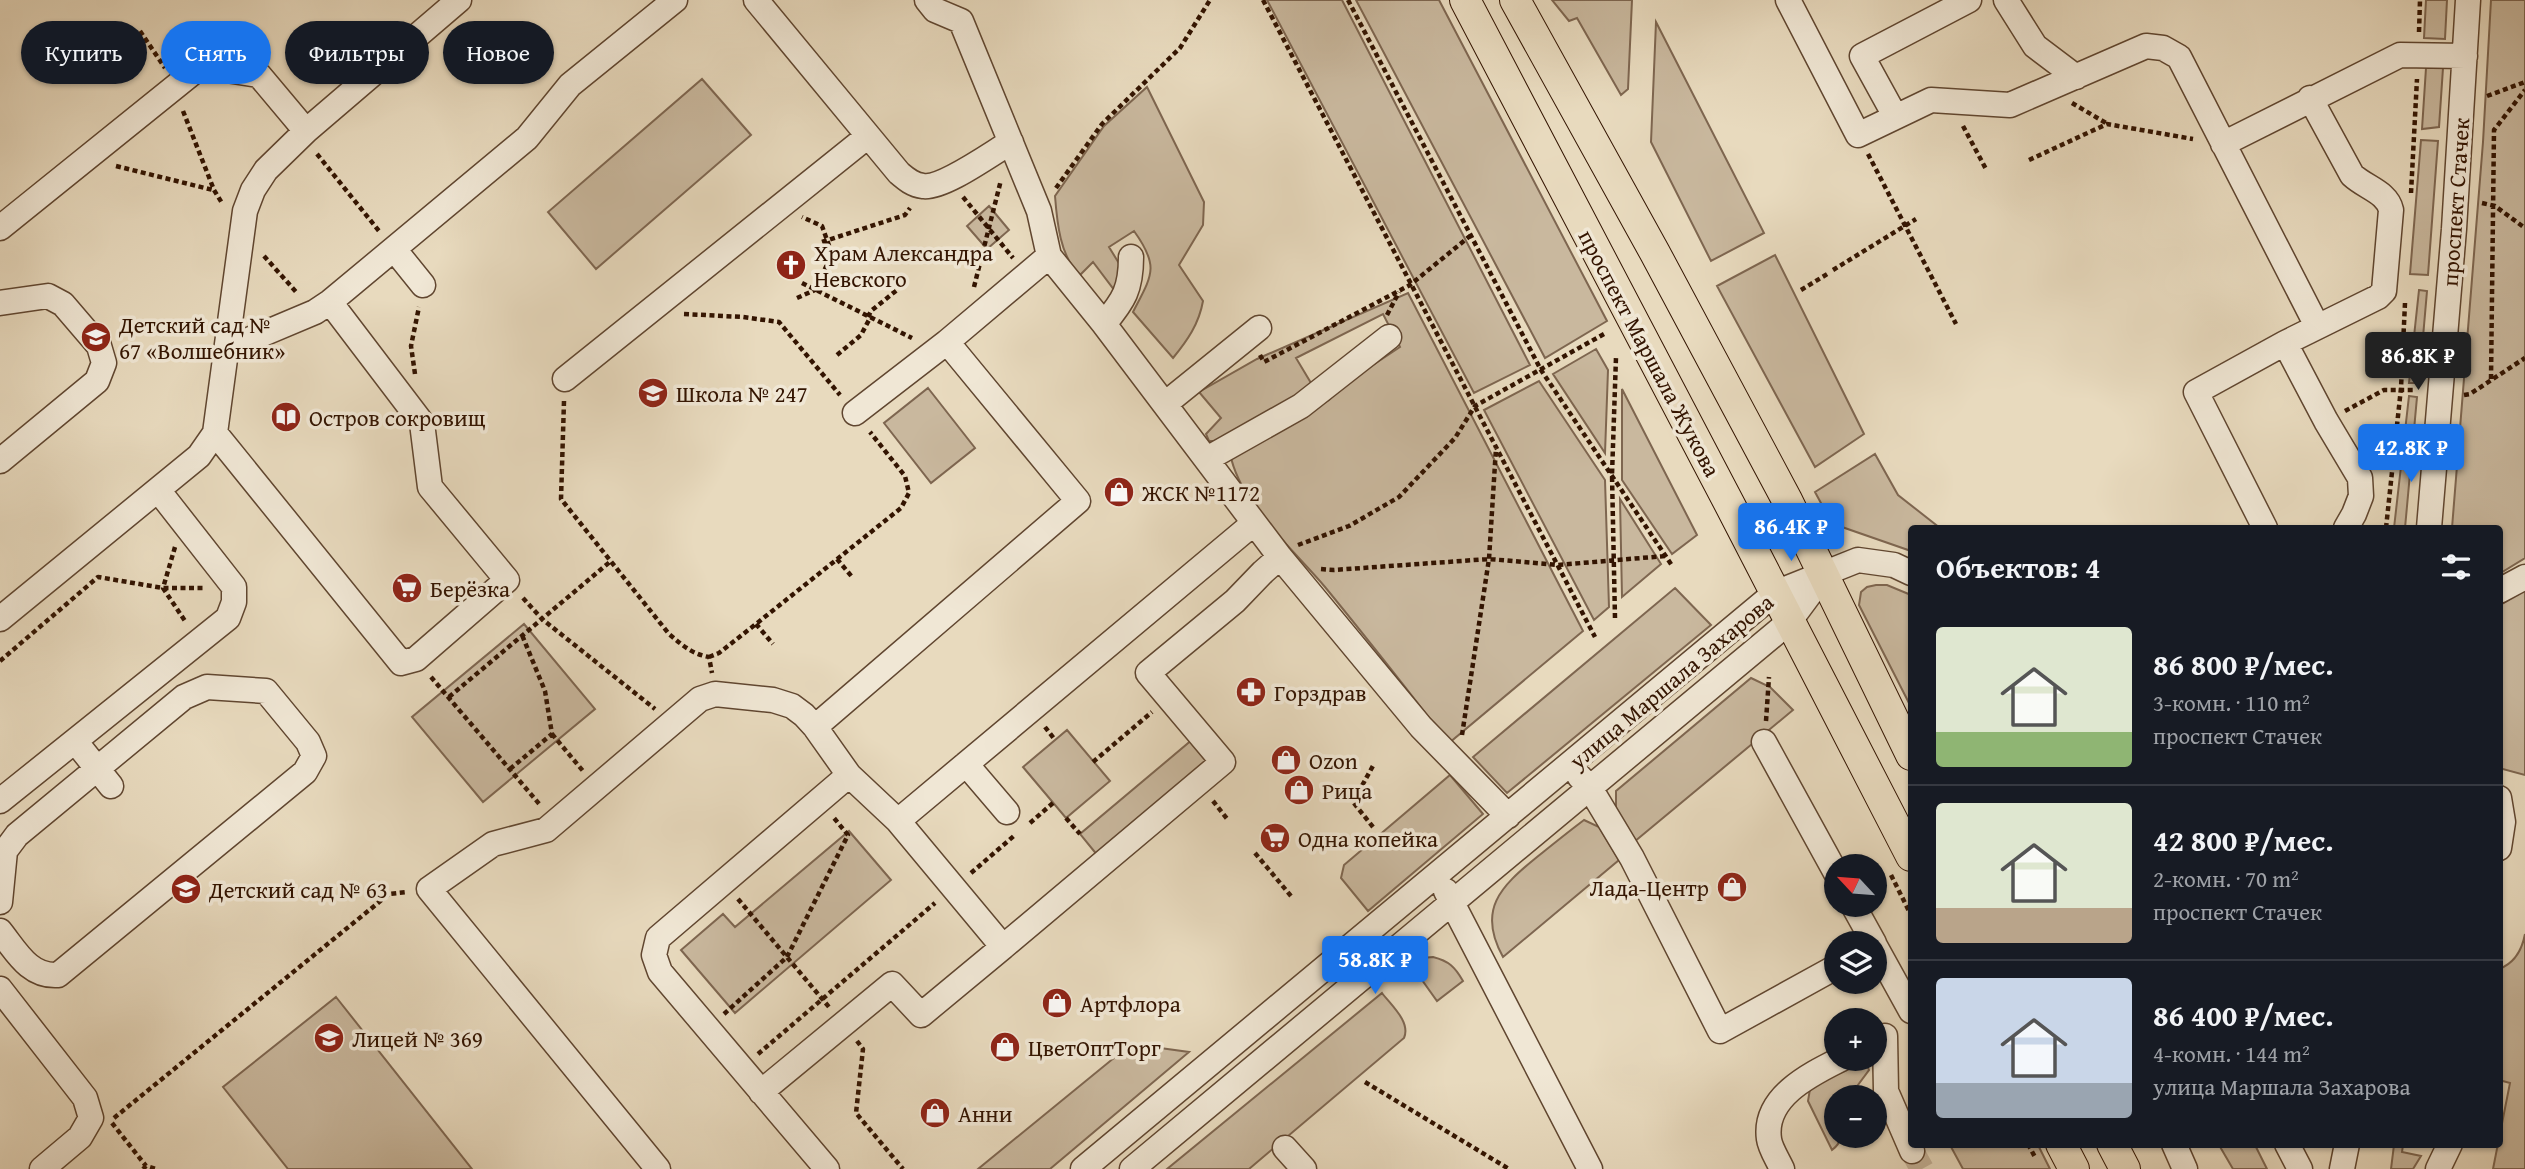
<!DOCTYPE html>
<html lang="ru">
<head>
<meta charset="utf-8">
<style>
  :root { --surface:#171b24; --page:#20242c; --text:#f1f3f6; --muted:#9ea1a6; --line:#363941; --accent:#1a73e8 }
  body { margin:0; font-family:"Gentium Book Plus",serif; background:var(--page); color:var(--text); height:100vh; display:flex; flex-direction:column; font-size:26px; white-space:nowrap }
  * { box-sizing:border-box; margin:0 }
  p { font-size:23px; color:var(--muted) }
  .icon { flex:none; width:38px; height:38px; fill:none; stroke:currentColor; stroke-width:2; stroke-linecap:round; stroke-linejoin:round }
  .map { position:relative; flex:1; overflow:hidden }
  .panel { position:absolute; left:1908px; top:525px; width:595px; height:623px; display:flex; flex-direction:column; background:var(--surface); border-radius:7px; box-shadow:0 2px 5px #0004 }
  .panel>* { flex:none }
  .hud { position:absolute; left:21px; top:21px; width:665px; height:63px; display:flex; gap:14px }
  .needle { width:46px; rotate:296deg }
  .fabs { position:absolute; left:1824px; top:854px; display:grid; gap:14px }
  .fabs a { display:grid; place-items:center; width:63px; height:63px; border-radius:50%; background:var(--surface); box-shadow:0 2px 5px #0004; font-size:35px }
  .price { position:absolute; translate:-50% -60px; padding:0 16px; border-radius:7px; background:var(--accent); color:#fff; font-size:23px; line-height:46px; filter:drop-shadow(0 2px 4px #0008) }
  .price::after { content:''; position:absolute; left:50%; top:42px; width:21px; height:16px; margin-left:-10px; background:inherit; clip-path:polygon(0 0,100% 0,50% 100%) }
  .price.selected { background:#222; color:#fff }
  ul { padding:0; list-style:none }
  li { display:flex; align-items:center; gap:21px; height:175px; padding:0 28px }
  li+li { border-top:2px solid var(--line) }
  li span { display:grid; place-items:center; flex:none; width:196px; height:140px; border-radius:7px; color:#555 }
  li>.icon { margin-inline-start:auto }
  span .icon { width:84px; height:84px; fill:#fffc; stroke-width:1 }
  li b { font-size:30px }
  h2 { display:flex; justify-content:space-between; align-items:center; height:84px; padding:0 28px; font-size:30px }
  .chip { padding:0 24px; border-radius:32px; background:var(--surface); box-shadow:0 2px 5px #0004; font-size:24px; line-height:63px }
  .chip.selected { background:var(--accent); color:#fff }
  .map>svg:first-child { display:block }
  .green { fill:#c9b89e; stroke:#7e6650; stroke-width:2 }
  .lines { fill:none; stroke-linecap:round; stroke-linejoin:round }
  .minor-tunnel { stroke:#c4b298; stroke-width:24; stroke-dasharray:24 12; stroke-linecap:butt }
  .minor-casing { stroke:#604630; stroke-width:27 }
  .major-casing { stroke:#331401; stroke-width:32 }
  .path { stroke:#331401; stroke-width:4.5; stroke-dasharray:5 3.5; stroke-linecap:butt }
  .minor { stroke:#f0e7d5; stroke-width:24 }
  .major { stroke:#e8dabe; stroke-width:30 }
  .labels { text-anchor:middle; dominant-baseline:central; stroke-width:7; stroke-linejoin:round; paint-order:stroke }
  .street-label { font-size:23px; fill:#331401; stroke:#f0e7d5 }
  .poi-label { font-size:23px; fill:#331401; stroke:#f0e7d5; text-anchor:start }
</style>
</head>
<body>
<div class="map">
<svg width="2525" height="1169" viewBox="0 0 2525 1169">
  <rect width="100%" height="100%" fill="#e8dabe"/>
  <filter id="stains"><feTurbulence type="fractalNoise" baseFrequency=".00286" numOctaves="4"/><feColorMatrix values="0 0 0 0 .2 0 0 0 0 .09 0 0 0 0 .02 0 0 0 .5 -.17"/></filter>
  <radialGradient id="worn" r=".72"><stop offset=".6" stop-color="#630" stop-opacity="0"/><stop offset="1" stop-color="#630" stop-opacity=".3"/></radialGradient>
  <path class="green" d="M 1267,0 L 1342,0 L 1530,365 L 1474,393 Z
    M 1356,0 L 1439,0 L 1607,321 L 1545,358 Z
    M 1552,0 L 1632,0 L 1628,89 L 1621,95 L 1577,18 L 1569,21 Z
    M 2426,0 L 2447,0 L 2445,39 L 2424,38 Z
    M 2491,0 L 2525,0 L 2525,558 L 2499,574 L 2499,528 L 2452,528 L 2483,142 Z
    M 1656,22 L 1764,233 L 1711,261 L 1651,142 Z
    M 2426,68 L 2443,68 L 2439,127 L 2422,129 Z
    M 702,79 L 751,135 L 596,269 L 548,212 Z
    M 1147,87 L 1204,202 L 1203,225 L 1179,265 L 1203,301 C 1199,324 1187,341 1173,358 L 1133,312 C 1152,275 1160,267 1134,231 L 1109,247 L 1120,265 L 1115,291 L 1093,262 L 1080,275 C 1060,257 1057,222 1055,196 L 1104,126 Z
    M 2421,140 L 2438,141 L 2428,275 L 2410,274 Z
    M 989,206 L 1009,230 L 987,249 L 967,226 Z
    M 1775,255 L 1864,434 L 1815,467 L 1717,286 Z
    M 2419,290 L 2427,291 L 2419,383 L 2409,383 Z
    M 1408,293 L 1583,631 L 1449,743 C 1408,691 1367,638 1325,587 C 1293,549 1239,503 1230,453 L 1329,400 L 1343,385 L 1400,347 L 1383,314 L 1296,358 L 1311,383 L 1310,390 L 1215,441 L 1209,441 L 1206,434 L 1221,418 L 1199,392 L 1257,359 Z
    M 1596,349 L 1608,370 L 1605,453 L 1553,374 Z
    M 1539,381 L 1605,480 L 1609,607 L 1594,620 L 1484,410 Z
    M 928,388 L 975,448 L 931,483 L 884,423 Z
    M 1622,389 L 1697,535 L 1672,554 L 1622,480 Z
    M 2409,396 L 2417,397 L 2405,528 L 2394,528 Z
    M 1875,454 L 1898,495 L 1940,528 L 1911,528 L 1911,551 L 1842,527 L 1828,516 L 1815,492 Z
    M 1620,499 L 1661,564 L 1622,597 Z
    M 1876,585 L 1887,585 L 1911,595 L 1911,707 L 1859,605 L 1861,592 L 1867,587 Z
    M 1675,588 L 1711,625 L 1507,793 L 1473,757 Z
    M 2525,589 L 2525,775 L 2499,768 L 2499,606 Z
    M 524,624 L 595,709 L 483,802 L 412,717 Z
    M 1751,678 L 1770,687 L 1793,710 L 1634,842 L 1616,811 L 1616,791 Z
    M 1067,730 L 1110,781 L 1066,818 L 1023,767 Z
    M 1193,739 L 1212,762 L 1098,856 L 1080,834 Z
    M 1450,775 L 1483,814 L 1368,911 L 1341,878 L 1344,865 Z
    M 1584,820 L 1599,827 L 1619,860 L 1503,957 C 1477,910 1500,887 1537,857 C 1552,845 1568,832 1584,820 Z
    M 849,831 L 891,880 L 735,1013 L 681,950 L 723,914 L 735,927 Z
    M 2525,934 L 2525,1169 L 2493,1169 L 2510,1083 L 2499,1080 L 2501,1059 L 2499,1059 L 2499,969 C 2515,963 2522,950 2525,934 Z
    M 1433,957 C 1449,961 1455,967 1463,981 L 1437,1001 L 1412,966 L 1422,958 Z
    M 1382,993 C 1391,1005 1411,1022 1404,1038 L 1249,1169 L 1167,1169 Z
    M 336,997 L 472,1169 L 288,1169 L 223,1087 Z
    M 1131,1044 L 1189,1052 L 1050,1169 L 978,1169 Z
    M 1862,1063 L 1867,1065 L 1869,1070 L 1849,1097 L 1836,1097 L 1836,1136 L 1840,1136 C 1840,1143 1837,1146 1832,1150 L 1808,1101 L 1810,1089 L 1814,1085 Z
    M 1950,1145 L 2038,1145 L 2050,1169 L 1963,1169 Z
    M 2219,1145 L 2255,1145 L 2267,1169 L 2233,1169 Z
    M 2394,1145 L 2403,1145 L 2402,1152 L 2421,1156 L 2413,1169 L 2391,1169 Z"/>
  <g class="lines">
    <path class="minor-tunnel" d="M 1912,1151 L 1922,1169"/>
    <g class="minor-casing">
      <path id="minor" d="M 756,0 L 899,173 C 906,179 913,185 923,186 C 943,189 992,153 1011,142
        M 927,0 L 935,10 L 961,21 L 1039,211 L 1049,256 L 1104,324 L 1280,557 L 1421,727 L 1508,816
        M 1788,0 L 1858,135 L 1931,100 L 2010,105 L 2146,46 L 2163,48 L 2179,57 L 2317,326
        M 2006,0 L 2035,46 L 2076,77
        M 2310,98 L 2352,175 C 2366,188 2387,192 2391,210 L 2384,291 L 2378,297 L 2285,343 L 2326,421 L 2360,478 L 2361,496 L 2354,514 L 2346,528
        M 1895,116 L 1862,56 L 1969,0
        M 2223,144 L 2400,55 L 2465,56
        M 0,228 L 201,66 L 259,75 L 306,131
        M 394,249 L 423,285
        M 1049,256 L 947,342 L 1078,501 L 815,727 L 849,775 L 898,821 L 1003,947 L 1223,762 L 1148,673 L 1235,601 L 1263,572 L 1280,557
        M 0,303 L 48,296 L 63,304 L 99,346 L 104,363 L 97,381 L 0,461
        M 1104,324 C 1124,300 1131,289 1131,257
        M 227,349 L 315,312 L 330,302 L 527,138 L 570,85 L 675,0
        M 565,379 L 868,136
        M 1165,404 L 1259,328
        M 855,413 L 947,342
        M 215,433 L 401,663 L 416,659 L 507,580 L 430,487 L 422,423 L 330,302
        M 1207,459 L 1301,406 L 1389,337
        M 2265,528 L 2196,392 L 2285,343
        M 2429,528 L 2454,229 L 2468,0
        M 2499,591 L 2525,577
        M 0,619 L 199,456 L 215,433 L 245,211 L 253,190 L 266,170 L 306,131 L 459,0
        M 75,741 L 111,786
        M 1764,742 L 1836,873
        M 966,764 L 1007,812
        M 1579,776 L 1590,788 L 1632,858 L 1720,1031 L 1836,967
        M 2499,798 L 2503,822 L 2499,848
        M 0,801 L 228,618 L 234,602 L 234,587 L 158,490
        M 898,821 L 1254,523
        M 1446,891 L 1590,1169
        M 0,902 L 5,851 L 17,835 L 184,697 L 207,687 L 266,691 L 308,742 L 314,756 L 305,772 L 58,975 C 29,977 16,951 0,931
        M 1853,905 L 1874,943
        M 1874,944 L 1911,1011
        M 0,989 L 85,1098 L 91,1118 L 80,1137 L 42,1169
        M 1885,1036 L 1886,1091 L 1912,1151
        M 761,1092 L 892,984 L 921,1015 L 1003,947
        M 2174,1144 L 2185,1169
        M 2287,1144 L 2300,1169
        M 1285,1148 L 1304,1169
        M 658,1169 L 429,889 L 493,844 L 546,830 L 700,699 L 715,694 L 773,700 L 792,706 L 804,715 L 815,727
        M 827,1169 L 660,972 L 654,955 L 658,938 L 849,775
        M 1083,1169 L 1775,593 L 1858,560 L 1894,565 L 1911,573
        M 1132,1169 L 1789,622 L 1823,576
        M 1782,1169 C 1778,1160 1770,1148 1769,1139 C 1763,1097 1811,1074 1841,1059
        M 2342,1169 L 2347,1144
        M 2438,1169 L 2450,1144"/>
    </g>
    <g class="major-casing">
      <path id="major" d="M 1465,0 L 1731,507 L 1911,856
        M 1515,0 L 1655,253 L 1787,500 L 1911,755
        M 2061,1144 L 2074,1169
        M 2112,1144 L 2125,1169"/>
    </g>
    <path class="path" d="M 1263,0 L 1595,637
      M 1348,0 L 1541,370 L 1673,567
      M 140,31 L 165,68
      M 2419,32 L 2420,0
      M 2487,96 L 2525,82
      M 2072,103 L 2106,123
      M 183,111 L 214,190 L 222,203
      M 1963,126 L 1987,171
      M 317,154 L 379,231
      M 1868,154 L 1956,324
      M 2029,160 L 2107,124 L 2193,139
      M 116,166 L 213,190
      M 1056,188 L 1102,124 L 1180,48 L 1210,0
      M 2411,193 L 2417,79
      M 963,197 L 1013,258
      M 2482,203 L 2495,206 L 2525,228
      M 822,242 L 905,215 L 910,208
      M 264,256 L 298,294
      M 1833,270 L 1916,219
      M 802,283 L 912,338
      M 974,287 L 1001,180
      M 1801,290 L 1829,273
      M 797,298 L 815,290 L 832,254 L 822,226 L 802,217
      M 684,314 L 743,317 L 779,322 L 840,395
      M 1387,315 L 1399,292
      M 868,317 L 871,311 L 897,290
      M 837,355 L 861,335 L 870,318
      M 1260,355 L 1264,362 L 1410,285 L 1470,236
      M 415,374 L 411,346 L 419,307
      M 2491,379 L 2494,130 L 2525,90
      M 2464,395 L 2470,394 L 2525,358
      M 564,401 L 561,499 L 669,634 C 682,645 692,654 709,657 L 712,673
      M 2345,411 L 2384,390 L 2416,390
      M 2386,528 L 2401,388 L 2405,303
      M 1298,545 L 1349,526 L 1399,497 L 1455,438 L 1475,406 L 1604,334
      M 175,547 L 163,588 L 185,621
      M 837,559 L 853,578
      M 1321,569 L 1334,570 L 1489,559 L 1558,565 L 1665,556
      M 523,598 L 542,619 L 655,709
      M 1615,618 L 1612,475 L 1616,357
      M 756,624 L 773,644
      M 709,657 L 719,653 L 756,624 L 901,508 L 909,493 L 905,476 L 870,432
      M 0,661 L 98,577 L 163,588 L 206,588
      M 431,677 L 541,806
      M 449,697 L 611,561
      M 1766,721 L 1769,677
      M 1045,727 L 1055,740
      M 552,734 L 583,771
      M 1462,735 L 1489,559 L 1496,448
      M 1093,762 L 1152,712
      M 510,769 L 552,734 L 545,691 L 522,635
      M 1213,801 L 1228,820
      M 1066,818 L 1080,834
      M 1030,823 L 1053,803
      M 1373,827 L 1353,802 L 1374,764
      M 1255,853 L 1291,896
      M 971,873 L 1015,835
      M 1891,875 L 1911,915
      M 738,899 L 829,1007
      M 724,1014 L 787,957 L 848,835 L 834,818
      M 857,1041 L 863,1049 L 856,1113 L 903,1169
      M 758,1054 L 935,903
      M 1365,1082 L 1509,1169
      M 114,1118 L 389,894 L 407,892
      M 112,1123 L 146,1166
      M 2028,1144 L 2036,1159
      M 143,1169 L 146,1166 L 156,1169"/>
    <use href="#minor" class="minor"/>
    <use href="#major" class="major"/>
  </g>
  <defs>
    <g id="church-disc" transform="scale(1.575)"><circle r="9.5" fill="#8f2418" stroke="#f0e7d5"/><path d="M-1.2-6h2.4v3.5h3.3v2.4h-3.3V6h-2.4V-.1h-3.3v-2.4h3.3Z" fill="#fff"/></g>
    <g id="school-disc" transform="scale(1.575)"><circle r="9.5" fill="#8f2418" stroke="#f0e7d5"/><path d="M0-5L7-2L0 1L-7-2ZM-4 1L0 2.5L4 1V4Q0 6-4 4Z" fill="#fff"/></g>
    <g id="library-disc" transform="scale(1.575)"><circle r="9.5" fill="#8f2418" stroke="#f0e7d5"/><path d="M-6-4Q-3-5.5-.7-3.5V5Q-3 3-6 4ZM6-4Q3-5.5 .7-3.5V5Q3 3 6 4Z" fill="#fff"/></g>
    <g id="shop-disc" transform="scale(1.575)"><circle r="9.5" fill="#8f2418" stroke="#f0e7d5"/><path d="M-5-2.5h2.3a2.7 3.5 0 0 1 5.4 0H5L5.5 6h-11ZM-1.5-2.5h3a1.5 2.3 0 0 0-3 0Z" fill="#fff"/></g>
    <g id="supermarket-disc" transform="scale(1.575)"><circle r="9.5" fill="#8f2418" stroke="#f0e7d5"/><path d="M-6-5.5h2.5l.6 2H6L4.5 2H-2.5L-4.4-4H-6ZM-1.5 3.2a1.3 1.3 0 1 0 .1 0ZM3 3.2a1.3 1.3 0 1 0 .1 0Z" fill="#fff"/></g>
    <g id="pharmacy-disc" transform="scale(1.575)"><circle r="9.5" fill="#8f2418" stroke="#f0e7d5"/><path d="M-2-6h4v4h4v4h-4v4h-4v-4h-4v-4h4Z" fill="#fff"/></g>
  </defs>
  <g fill-rule="evenodd">
    <use href="#church-disc" x="791" y="265"/>
    <use href="#school-disc" x="96" y="337"/>
    <use href="#school-disc" x="653" y="393"/>
    <use href="#library-disc" x="286" y="417"/>
    <use href="#shop-disc" x="1119" y="492"/>
    <use href="#supermarket-disc" x="407" y="588"/>
    <use href="#pharmacy-disc" x="1251" y="692"/>
    <use href="#shop-disc" x="1286" y="760"/>
    <use href="#shop-disc" x="1299" y="790"/>
    <use href="#supermarket-disc" x="1275" y="838"/>
    <use href="#shop-disc" x="1732" y="887"/>
    <use href="#school-disc" x="186" y="889"/>
    <use href="#shop-disc" x="1057" y="1003"/>
    <use href="#school-disc" x="329" y="1038"/>
    <use href="#shop-disc" x="1005" y="1047"/>
    <use href="#shop-disc" x="935" y="1113"/>
  </g>
  <g class="labels">
    <g class="street-label">
      <text transform="translate(2455 202) rotate(-86)">проспект Стачек</text>
      <text transform="translate(1650 353) rotate(62)">проспект Маршала Жукова</text>
      <text transform="translate(1671 681) rotate(-40)">улица Маршала Захарова</text>
    </g>
    <g class="poi-label">
      <text x="814" y="252">Храм Александра<tspan x="814" dy="26">Невского</tspan></text>
      <text x="119" y="324">Детский сад №<tspan x="119" dy="26">67 «Волшебник»</tspan></text>
      <text x="676" y="393">Школа № 247</text>
      <text x="309" y="417">Остров сокровищ</text>
      <text x="1142" y="492">ЖСК №1172</text>
      <text x="430" y="588">Берёзка</text>
      <text x="1274" y="692">Горздрав</text>
      <text x="1309" y="760">Ozon</text>
      <text x="1322" y="790">Рица</text>
      <text x="1298" y="838">Одна копейка</text>
      <text x="1709" y="887" text-anchor="end">Лада-Центр</text>
      <text x="209" y="889">Детский сад № 63</text>
      <text x="1080" y="1003">Артфлора</text>
      <text x="352" y="1038">Лицей № 369</text>
      <text x="1028" y="1047">ЦветОптТорг</text>
      <text x="958" y="1113">Анни</text>
    </g>
  </g>
  <rect width="100%" height="100%" filter="url(#stains)"/>
  <rect width="100%" height="100%" fill="url(#worn)"/>
</svg>
<div class="fabs">
<a><svg class="needle" viewBox="-14 -14 28 28"><path d="M0-13l5 13h-10z" fill="#e53935"/><path d="M0 13l5-13h-10z" fill="#9ea1a6"/></svg></a>
<a><svg class="icon" aria-label="layers" viewBox="0 0 24 24"><path d="M12 4l9 5-9 5-9-5zM3 14l9 5 9-5"/></svg></a>
<a>+</a>
<a>−</a>
</div>
<b class="price selected" style="left:2418px;top:392px">86.8K ₽</b>
<b class="price" style="left:2411px;top:484px">42.8K ₽</b>
<b class="price" style="left:1791px;top:563px">86.4K ₽</b>
<b class="price" style="left:1375px;top:996px">58.8K ₽</b>
<div class="hud">
<a class="chip">Купить</a>
<a class="chip selected">Снять</a>
<a class="chip">Фильтры</a>
<a class="chip">Новое</a>
</div>
<section class="panel">
<h2>Объектов: 4<svg class="icon" aria-label="filters" viewBox="0 0 24 24"><path d="M4 7h16M4 17h16"/><circle cx="9" cy="7" r="2"/><circle cx="15" cy="17" r="2"/></svg></h2>
<ul>
<li><span style="background:linear-gradient(#dfe7d0 75%,#8fb573 0)"><svg class="icon" aria-label="home" viewBox="0 0 24 24"><path d="M3 11l9-7 9 7M6 9v11h12V9"/></svg></span><div><b>86 800 ₽/мес.</b><p>3-комн. · 110 m²</p><p>проспект Стачек</p></div></li>
<li><span style="background:linear-gradient(#dfe7d0 75%,#b9a48a 0)"><svg class="icon" aria-label="home" viewBox="0 0 24 24"><path d="M3 11l9-7 9 7M6 9v11h12V9"/></svg></span><div><b>42 800 ₽/мес.</b><p>2-комн. · 70 m²</p><p>проспект Стачек</p></div></li>
<li><span style="background:linear-gradient(#c9d6e8 75%,#9aa5b1 0)"><svg class="icon" aria-label="home" viewBox="0 0 24 24"><path d="M3 11l9-7 9 7M6 9v11h12V9"/></svg></span><div><b>86 400 ₽/мес.</b><p>4-комн. · 144 m²</p><p>улица Маршала Захарова</p></div></li>
</ul>
</section>
</div>
</body>
</html>
